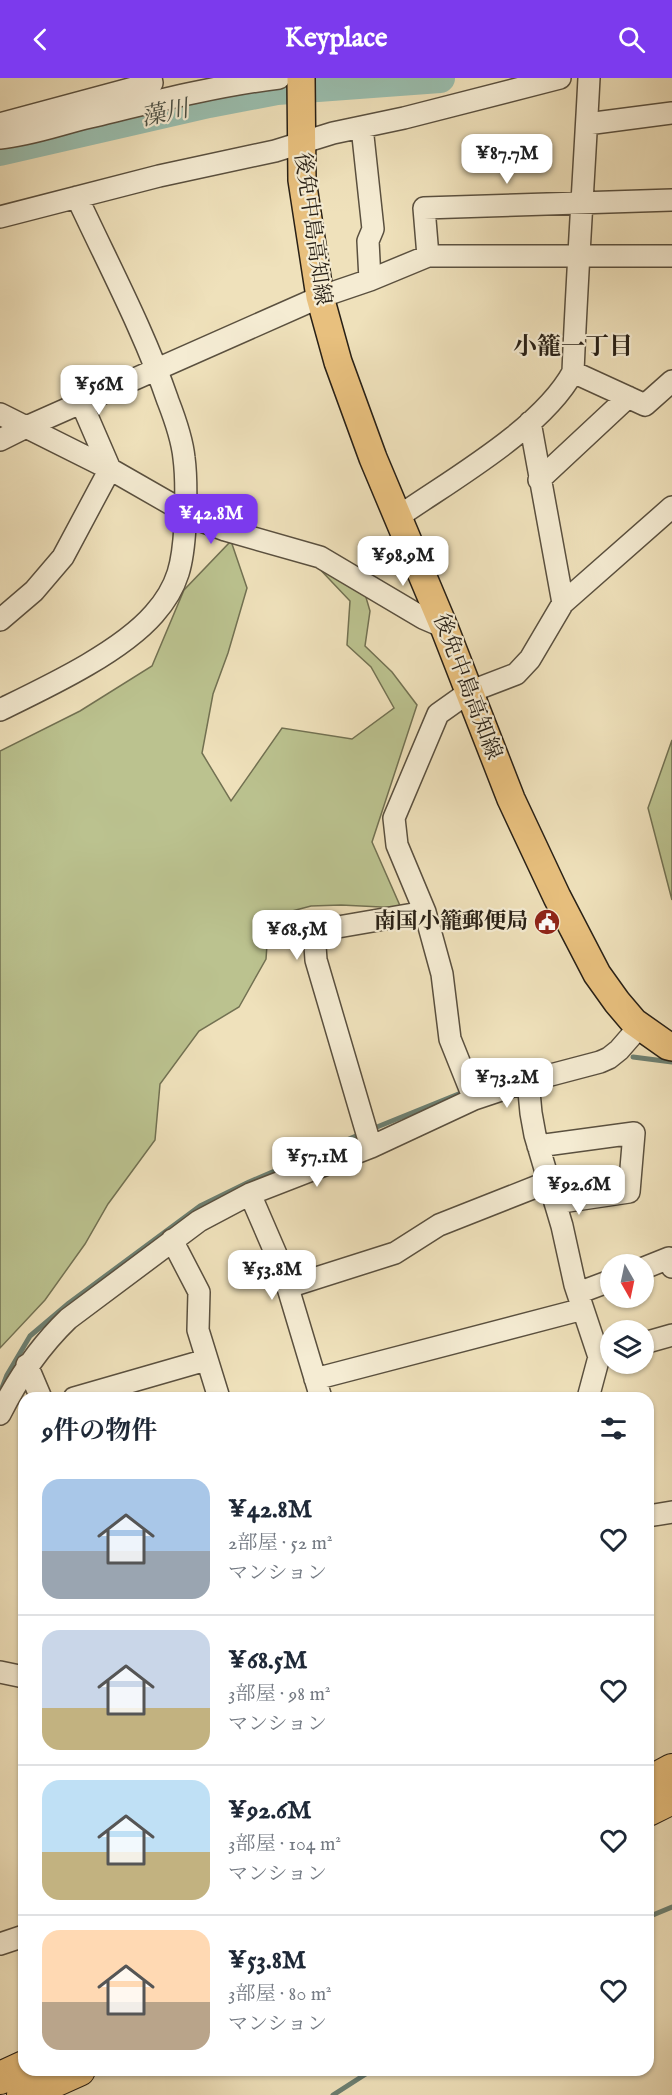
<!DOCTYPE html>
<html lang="ja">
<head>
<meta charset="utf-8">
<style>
  :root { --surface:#fff; --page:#f6f6f7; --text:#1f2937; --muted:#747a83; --line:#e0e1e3; --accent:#7c3aed }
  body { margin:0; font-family:"IM FELL English","Noto Serif JP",serif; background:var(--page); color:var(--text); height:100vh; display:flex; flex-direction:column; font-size:22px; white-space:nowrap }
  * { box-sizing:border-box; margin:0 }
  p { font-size:20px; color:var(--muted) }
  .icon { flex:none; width:33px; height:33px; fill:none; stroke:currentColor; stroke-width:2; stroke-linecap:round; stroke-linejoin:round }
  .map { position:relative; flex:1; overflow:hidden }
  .side { position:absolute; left:18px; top:1314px; width:636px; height:684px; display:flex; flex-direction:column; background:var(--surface); border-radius:18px; box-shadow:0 2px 4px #0004 }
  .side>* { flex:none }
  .needle { width:39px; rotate:171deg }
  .fabs { position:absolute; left:600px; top:1176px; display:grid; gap:12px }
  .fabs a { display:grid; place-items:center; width:54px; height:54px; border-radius:50%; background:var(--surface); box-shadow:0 2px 4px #0004; font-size:30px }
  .price { position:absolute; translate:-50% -51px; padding:0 14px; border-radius:12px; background:#fff; color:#222; font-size:20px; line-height:39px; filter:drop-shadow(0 2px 3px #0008) }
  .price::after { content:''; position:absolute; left:50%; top:36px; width:18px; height:14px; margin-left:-9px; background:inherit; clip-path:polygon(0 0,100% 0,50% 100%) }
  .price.active { background:var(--accent); color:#fff }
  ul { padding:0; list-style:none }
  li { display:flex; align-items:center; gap:18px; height:150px; padding:0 24px }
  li+li { border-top:2px solid var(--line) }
  li span { display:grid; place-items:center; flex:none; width:168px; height:120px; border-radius:18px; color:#555 }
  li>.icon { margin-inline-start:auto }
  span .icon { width:72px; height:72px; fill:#fffc; stroke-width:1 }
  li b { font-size:26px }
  h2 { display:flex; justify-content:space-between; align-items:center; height:72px; padding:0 24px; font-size:26px }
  header { display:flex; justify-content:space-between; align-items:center; height:78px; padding:0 24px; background:var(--accent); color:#fff; font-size:27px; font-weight:700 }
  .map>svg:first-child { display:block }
  .green { fill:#bbc28f; stroke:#727152; stroke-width:1.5 }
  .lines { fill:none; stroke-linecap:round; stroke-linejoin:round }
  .stream { stroke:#6c7f71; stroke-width:5 }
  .river { stroke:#9abeae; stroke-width:30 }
  .minor-casing { stroke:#5a503f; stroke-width:24 }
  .major-casing { stroke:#282016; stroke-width:30 }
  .highway-casing { stroke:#282016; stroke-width:34 }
  .minor { stroke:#f5ecd3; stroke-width:21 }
  .major { stroke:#e8c07e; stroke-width:27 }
  .highway { stroke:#e8c07e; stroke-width:32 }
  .labels { text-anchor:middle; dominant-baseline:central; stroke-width:4.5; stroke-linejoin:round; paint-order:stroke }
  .street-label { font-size:22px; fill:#282016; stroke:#f5ecd3 }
  .poi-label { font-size:22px; font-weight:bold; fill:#282016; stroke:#f5ecd3; text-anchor:end }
  .water-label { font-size:24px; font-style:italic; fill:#4a4f44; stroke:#f5ecd3 }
  .neighbourhood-label { font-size:24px; font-weight:bold; fill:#282016; stroke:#f5ecd3 }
</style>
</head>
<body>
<header><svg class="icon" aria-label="back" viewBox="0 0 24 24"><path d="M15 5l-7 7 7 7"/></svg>Keyplace<svg class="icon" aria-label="search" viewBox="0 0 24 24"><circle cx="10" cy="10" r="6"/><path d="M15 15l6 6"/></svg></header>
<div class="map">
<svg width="672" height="2017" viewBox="0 0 672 2017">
  <rect width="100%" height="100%" fill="#efe1bb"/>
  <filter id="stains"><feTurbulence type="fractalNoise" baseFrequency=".00333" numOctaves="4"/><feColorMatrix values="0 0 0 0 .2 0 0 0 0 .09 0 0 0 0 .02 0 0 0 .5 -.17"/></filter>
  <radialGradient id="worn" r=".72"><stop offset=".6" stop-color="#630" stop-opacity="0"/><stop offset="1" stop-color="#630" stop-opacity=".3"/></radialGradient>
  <path class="green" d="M 231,463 L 247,510 L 228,575 L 213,616 L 202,675 L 231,723 L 282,650 L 352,661 L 394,630 L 371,589 L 347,567 L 350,523 L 313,484 L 365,516 L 370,533 L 365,568 L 392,594 L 417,627 L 372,764 L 401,830 L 341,827 L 311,828 L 269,839 L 266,881 L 239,929 L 199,953 L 160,1006 L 155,1062 L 108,1126 L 85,1166 L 45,1222 L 0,1270 L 0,673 L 80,633 L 152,588 L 184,512 Z
    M 672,662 L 672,822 L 648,730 Z"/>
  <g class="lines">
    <path class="stream" d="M 633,979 L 672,984
      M 478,1008 L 511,998
      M 372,1051 L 461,1015
      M 0,1315 L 7,1297 L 30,1258 L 69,1225 L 200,1128 L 249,1104 L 363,1055
      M 648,1839 L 672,1829
      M 333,2017 L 372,1992"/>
    <path class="river" d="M 0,73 L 209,25 L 277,12 L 440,0"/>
    <g class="minor-casing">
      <path id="minor" d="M 0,46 L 152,5 L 151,0
        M 587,46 L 672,35
        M 362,49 L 373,151 L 368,163 L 370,202
        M 0,60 C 31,57 60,46 90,39 C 153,24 215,8 279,0
        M 0,139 L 159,98 L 275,73 L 333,55 L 404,40 L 560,0
        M 428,178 L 424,130 L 672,122
        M 573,294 L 645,327 L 672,303
        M 0,336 L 110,391 L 199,442 L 225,452 L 320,479 L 423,540 L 444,549
        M 530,344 L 563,525
        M 0,362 L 24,350 L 320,219 L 370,202 L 428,178 L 672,178
        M 539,402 L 628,319
        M 398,439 C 451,402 542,351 573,294 C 577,196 584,98 589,0
        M 0,542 L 34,513 L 63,479 L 110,391 L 81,324
        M 0,632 C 47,609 120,575 154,536 C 179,508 183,484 185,448 C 186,426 187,402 184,380 C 182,360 175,341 168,323 C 144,253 108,186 77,119
        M 528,1003 L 531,1035 L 535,1057 L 562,1148 L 575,1207 L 599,1279 L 588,1320
        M 474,1021 L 450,961 L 442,896 L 425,834 L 397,767 L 394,740 L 438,636 L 469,614 L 516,596 L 530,581 L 563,525 L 672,429
        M 538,1068 L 634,1055 L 629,1114 L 555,1125
        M 371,1069 L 316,882 L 315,868 L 319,857 L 332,850 L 425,834
        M 250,1116 L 282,1190 L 321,1320
        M 172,1162 L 199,1214 L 198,1252 L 219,1320
        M 644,1190 L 669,1180 L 672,1189
        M 288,1209 L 395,1175 L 439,1147 L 548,1104
        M 578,1215 L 610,1203
        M 644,1265 L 672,1257
        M 27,1287 L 41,1320
        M 315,1301 L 583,1231
        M 74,1320 L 206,1282
        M 0,1336 C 18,1300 39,1269 68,1241 L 199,1143 L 250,1116 L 371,1069 L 474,1021 L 528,1003 L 600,984 L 609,980 L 619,972 L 639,949
        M 648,1438 L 672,1434
        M 0,1594 L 24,1599
        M 0,1866 L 24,1858"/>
    </g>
    <g class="major-casing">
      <path id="major" d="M 301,0 L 302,102 L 320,219 L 338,284 L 373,380 L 444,549 L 511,721 L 557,819 L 597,896 L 617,924 L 634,944 L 668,968 L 672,969"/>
    </g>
    <g class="highway-casing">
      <path id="highway" d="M 648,1705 L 672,1692
        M 648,1732 L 672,1720
        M 0,2000 L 24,1989
        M 23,2017 L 79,1992"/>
    </g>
    <use href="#minor" class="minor"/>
    <use href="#major" class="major"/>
    <use href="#highway" class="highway"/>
  </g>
  <defs>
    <g id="civic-disc" transform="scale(1.35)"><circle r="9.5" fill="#8f2418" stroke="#f5ecd3"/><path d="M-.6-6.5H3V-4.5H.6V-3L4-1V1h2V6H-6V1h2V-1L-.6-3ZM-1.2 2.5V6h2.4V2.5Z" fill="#fff"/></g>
  </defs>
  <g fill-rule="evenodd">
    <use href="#civic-disc" x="547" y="844"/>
  </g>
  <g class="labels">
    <g class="street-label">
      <text transform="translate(312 151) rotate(82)">後免中島高知線</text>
      <text transform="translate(467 609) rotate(69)">後免中島高知線</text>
    </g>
    <g class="poi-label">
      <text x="528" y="844">南国小籠郵便局</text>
    </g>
    <g class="water-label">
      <text transform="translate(165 36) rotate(-12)">藻川</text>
    </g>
    <g class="neighbourhood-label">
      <text x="573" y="269">小籠一丁目</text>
    </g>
  </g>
  <rect width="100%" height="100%" filter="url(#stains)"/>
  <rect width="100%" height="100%" fill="url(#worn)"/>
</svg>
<div class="fabs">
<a><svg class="needle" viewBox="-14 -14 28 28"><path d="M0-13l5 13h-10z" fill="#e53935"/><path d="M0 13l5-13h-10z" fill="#747a83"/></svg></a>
<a><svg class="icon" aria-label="layers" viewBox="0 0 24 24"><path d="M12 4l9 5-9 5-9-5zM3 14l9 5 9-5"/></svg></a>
</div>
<b class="price" style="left:507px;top:107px">¥87.7M</b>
<b class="price" style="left:99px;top:338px">¥56M</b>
<b class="price active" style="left:211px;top:467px">¥42.8M</b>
<b class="price" style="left:403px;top:509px">¥98.9M</b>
<b class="price" style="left:297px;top:883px">¥68.5M</b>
<b class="price" style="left:507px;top:1031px">¥73.2M</b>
<b class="price" style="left:317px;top:1110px">¥57.1M</b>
<b class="price" style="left:579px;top:1138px">¥92.6M</b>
<b class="price" style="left:272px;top:1223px">¥53.8M</b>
<section class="side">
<h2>9件の物件<svg class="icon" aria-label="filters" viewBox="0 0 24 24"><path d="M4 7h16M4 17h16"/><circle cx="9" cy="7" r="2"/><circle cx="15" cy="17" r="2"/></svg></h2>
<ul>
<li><span style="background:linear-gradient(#a9c7e8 60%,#9aa5b1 0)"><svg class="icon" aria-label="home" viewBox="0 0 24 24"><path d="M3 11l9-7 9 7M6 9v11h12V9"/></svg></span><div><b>¥42.8M</b><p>2部屋 · 52 m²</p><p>マンション</p></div><svg class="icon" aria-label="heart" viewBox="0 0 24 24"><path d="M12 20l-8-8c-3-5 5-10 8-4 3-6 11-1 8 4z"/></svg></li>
<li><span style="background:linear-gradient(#c9d6e8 65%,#c2b280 0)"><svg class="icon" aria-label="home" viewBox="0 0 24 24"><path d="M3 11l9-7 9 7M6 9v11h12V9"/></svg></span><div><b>¥68.5M</b><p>3部屋 · 98 m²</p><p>マンション</p></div><svg class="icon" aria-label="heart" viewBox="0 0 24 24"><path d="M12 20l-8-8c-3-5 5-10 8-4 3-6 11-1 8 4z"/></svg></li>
<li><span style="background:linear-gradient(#bfe0f5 60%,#c2b280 0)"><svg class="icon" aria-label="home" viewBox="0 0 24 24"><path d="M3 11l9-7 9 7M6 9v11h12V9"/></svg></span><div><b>¥92.6M</b><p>3部屋 · 104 m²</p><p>マンション</p></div><svg class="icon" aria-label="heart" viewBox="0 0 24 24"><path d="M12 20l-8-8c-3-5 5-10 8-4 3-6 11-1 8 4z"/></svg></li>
<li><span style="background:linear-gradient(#ffd9b3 60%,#b9a48a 0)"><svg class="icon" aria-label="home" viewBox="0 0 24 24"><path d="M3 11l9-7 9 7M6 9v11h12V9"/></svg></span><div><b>¥53.8M</b><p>3部屋 · 80 m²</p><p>マンション</p></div><svg class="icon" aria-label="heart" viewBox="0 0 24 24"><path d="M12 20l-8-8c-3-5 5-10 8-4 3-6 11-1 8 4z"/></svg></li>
</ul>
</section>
</div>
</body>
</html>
